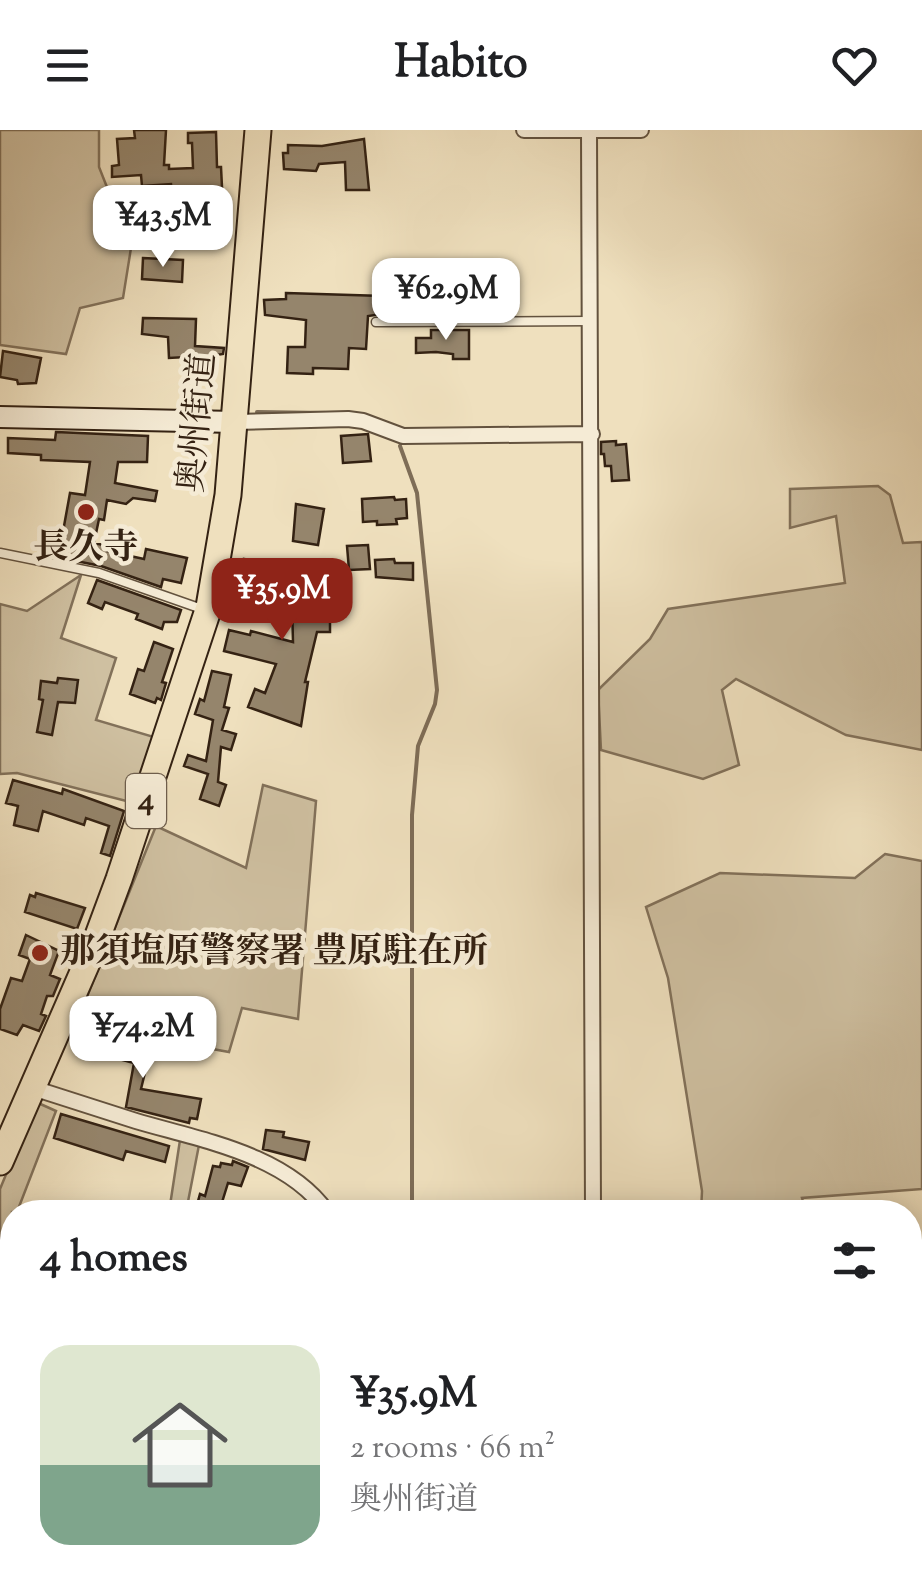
<!DOCTYPE html>
<html lang="en">
<head>
<meta charset="utf-8">
<style>
  :root { --surface:#fff; --page:#f6f6f6; --text:#202124; --muted:#757577; --line:#e0e0e0; --accent:#8f2418 }
  body { margin:0; font-family:"Sorts Mill Goudy","Noto Serif JP",serif; background:var(--page); color:var(--text); height:100vh; display:flex; flex-direction:column; font-size:38px; white-space:nowrap }
  * { box-sizing:border-box; margin:0 }
  p { font-size:32px; color:var(--muted) }
  .icon { flex:none; width:55px; height:55px; fill:none; stroke:currentColor; stroke-width:2; stroke-linecap:round; stroke-linejoin:round }
  .map { position:relative; flex:1; overflow:hidden }
  .details { position:absolute; left:0px; top:1070px; width:922px; height:390px; display:flex; flex-direction:column; background:var(--surface); border-radius:40px 40px 0 0; box-shadow:0 5px 25px #0003 }
  .details>* { flex:none }
  .price { position:absolute; translate:-50% -85px; padding:0 22px; border-radius:20px; background:#fff; color:#222; font-size:32px; line-height:65px; filter:drop-shadow(0 2px 5px #0008) }
  .price::after { content:''; position:absolute; left:50%; top:60px; width:30px; height:22px; margin-left:-15px; background:inherit; clip-path:polygon(0 0,100% 0,50% 100%) }
  .price.active { background:var(--accent); color:#fff }
  ul { padding:0; list-style:none }
  li { display:flex; align-items:center; gap:30px; height:250px; padding:0 40px }
  li+li { border-top:2px solid var(--line) }
  li span { display:grid; place-items:center; flex:none; width:280px; height:200px; border-radius:30px; color:#555 }
  li>.icon { margin-inline-start:auto }
  span .icon { width:120px; height:120px; fill:#fffc; stroke-width:1 }
  li b { font-size:42px }
  h2 { display:flex; justify-content:space-between; align-items:center; height:120px; padding:0 40px; font-size:42px }
  header { display:flex; justify-content:space-between; align-items:center; height:130px; padding:0 40px; background:var(--surface); font-size:45px; font-weight:700 }
  .map>svg:first-child { display:block }
  .green { fill:#cfc0a1; stroke:#82715a; stroke-width:2.5 }
  .lines { fill:none; stroke-linecap:round; stroke-linejoin:round }
  .stream { stroke:#7e6d57; stroke-width:4 }
  .building { fill:#95856c; stroke:#342213; stroke-width:2.5 }
  .service-casing { stroke:#63523e; stroke-width:11 }
  .minor-casing { stroke:#63523e; stroke-width:18 }
  .secondary-casing { stroke:#342213; stroke-width:24 }
  .trunk-casing { stroke:#342213; stroke-width:29 }
  .service { stroke:#f5ebd5; stroke-width:8 }
  .minor { stroke:#f5ebd5; stroke-width:14 }
  .secondary { stroke:#f5ebd5; stroke-width:20 }
  .trunk { stroke:#efe0be; stroke-width:25 }
  .poi-dot { fill:#8f2418; stroke:#f5ebd5; stroke-width:4 }
  .labels { text-anchor:middle; dominant-baseline:central; stroke-width:9; stroke-linejoin:round; paint-order:stroke }
  .shield { fill:#f5ebd5; stroke:#6e5e4d; stroke-width:2.5 }
  .shield-label { font-size:32px; font-weight:bold; fill:#342213 }
  .street-label { font-size:35px; fill:#342213; stroke:#f5ebd5 }
  .poi-label { font-size:35px; font-weight:bold; fill:#342213; stroke:#f5ebd5 }
</style>
</head>
<body>
<header><svg class="icon" aria-label="menu" viewBox="0 0 24 24"><path d="M4 6h16M4 12h16M4 18h16"/></svg>Habito<svg class="icon" aria-label="heart" viewBox="0 0 24 24"><path d="M12 20l-8-8c-3-5 5-10 8-4 3-6 11-1 8 4z"/></svg></header>
<div class="map">
<svg width="922" height="1460" viewBox="0 0 922 1460">
  <rect width="100%" height="100%" fill="#efe0be"/>
  <filter id="stains"><feTurbulence type="fractalNoise" baseFrequency=".002" numOctaves="4"/><feColorMatrix values="0 0 0 0 .2 0 0 0 0 .09 0 0 0 0 .02 0 0 0 .5 -.17"/></filter>
  <radialGradient id="worn" r=".72"><stop offset=".6" stop-color="#630" stop-opacity="0"/><stop offset="1" stop-color="#630" stop-opacity=".3"/></radialGradient>
  <path class="green" d="M 0,0 L 99,0 L 99,37 L 131,118 L 123,168 L 80,178 L 66,224 L 0,215 Z
    M 878,356 L 890,365 L 903,413 L 922,412 L 922,620 L 846,605 L 736,549 L 722,560 L 739,635 L 703,649 L 601,620 L 598,560 L 650,509 L 668,479 L 845,453 L 836,386 L 790,398 L 790,359 Z
    M 81,445 L 61,508 L 116,528 L 96,590 L 154,607 L 138,674 L 17,643 L 0,644 L 0,474 L 27,481 Z
    M 263,655 L 316,671 L 298,889 L 242,878 L 229,922 L 76,894 L 156,696 L 246,738 Z
    M 885,724 L 922,731 L 922,1059 L 802,1068 L 806,1082 L 701,1082 L 702,1061 L 668,848 L 646,777 L 720,743 L 855,748 Z
    M 36,972 L 56,981 L 17,1082 L 12,1082 L 12,1097 L 0,1137 L 0,1059 Z
    M 180,1010 L 199,1015 L 186,1082 L 169,1082 Z
    M 910,1329 L 922,1350 L 922,1460 L 716,1460 L 713,1448 L 910,1448 Z"/>
  <g class="lines">
    <path class="stream" d="M 257,282 L 327,283
      M 400,316 L 417,363 L 437,560 L 435,574 L 418,616 L 412,685 L 412,1082
      M 668,1460 L 670,1448"/>
  </g>
  <path class="building" d="M 134,0 L 166,0 L 164,35 L 169,35 L 169,39 L 193,38 L 192,13 L 188,13 L 188,3 L 216,2 L 217,37 L 221,37 L 222,57 L 190,61 L 191,79 L 173,80 L 171,54 L 142,56 L 141,45 L 112,47 L 112,36 L 119,35 L 117,9 L 135,8 Z
    M 364,9 L 369,60 L 346,60 L 345,32 L 319,34 L 316,41 L 284,39 L 283,23 L 288,23 L 288,15 L 322,16 Z
    M 143,128 L 183,130 L 182,152 L 142,149 Z
    M 286,163 L 383,166 L 382,184 L 368,186 L 366,219 L 349,218 L 348,239 L 313,238 L 313,244 L 287,243 L 288,217 L 305,217 L 306,190 L 265,185 L 264,170 L 286,169 Z
    M 143,188 L 196,189 L 195,216 L 224,218 L 223,224 L 204,227 L 204,234 L 185,233 L 186,227 L 169,228 L 168,207 L 142,204 Z
    M 431,200 L 469,200 L 469,229 L 453,229 L 453,224 L 436,222 L 416,223 L 416,208 L 431,208 Z
    M 3,221 L 41,228 L 36,253 L 18,254 L 17,250 L 0,247 Z
    M 56,302 L 148,306 L 147,332 L 118,332 L 115,353 L 157,361 L 155,371 L 133,368 L 126,374 L 107,370 L 104,390 L 99,389 L 94,413 L 108,416 L 107,421 L 144,429 L 146,419 L 187,428 L 181,453 L 163,449 L 161,457 L 101,436 L 66,429 L 68,421 L 44,418 L 45,405 L 62,407 L 70,363 L 85,365 L 90,332 L 41,330 L 41,325 L 8,323 L 8,308 L 55,310 Z
    M 368,304 L 371,331 L 343,333 L 341,306 Z
    M 616,311 L 616,315 L 626,314 L 629,350 L 612,351 L 611,336 L 605,336 L 604,324 L 601,324 L 601,312 Z
    M 394,367 L 395,370 L 406,369 L 407,388 L 396,389 L 397,394 L 377,395 L 377,391 L 363,392 L 362,369 Z
    M 296,374 L 324,379 L 318,415 L 293,411 Z
    M 368,415 L 370,439 L 349,440 L 347,416 Z
    M 244,429 L 298,437 L 298,445 L 309,444 L 310,483 L 330,482 L 330,502 L 317,502 L 305,552 L 308,552 L 301,596 L 248,577 L 255,559 L 265,563 L 276,534 L 224,521 L 229,500 L 250,505 L 251,501 L 293,512 L 292,473 L 280,472 L 281,455 L 242,450 Z
    M 394,429 L 395,433 L 413,433 L 413,450 L 376,447 L 375,430 Z
    M 97,450 L 181,480 L 177,492 L 164,492 L 162,499 L 136,489 L 138,484 L 105,472 L 102,479 L 88,473 Z
    M 154,512 L 173,519 L 162,552 L 166,553 L 161,570 L 157,568 L 155,573 L 130,564 L 138,539 L 144,541 Z
    M 212,541 L 231,545 L 224,577 L 229,578 L 222,600 L 236,604 L 231,620 L 221,617 L 218,652 L 226,655 L 219,676 L 200,669 L 208,644 L 184,636 L 188,625 L 206,631 L 213,590 L 195,584 L 200,569 L 204,571 Z
    M 58,548 L 78,550 L 75,573 L 58,572 L 52,605 L 37,602 L 43,570 L 39,569 L 41,551 L 57,553 Z
    M 13,650 L 62,664 L 63,659 L 124,681 L 110,726 L 101,723 L 109,696 L 86,688 L 84,695 L 43,681 L 38,701 L 14,695 L 18,676 L 6,673 Z
    M 36,763 L 85,778 L 77,799 L 25,782 L 30,765 L 35,767 Z
    M 26,805 L 59,821 L 50,845 L 60,849 L 53,866 L 47,866 L 41,884 L 46,886 L 39,901 L 23,895 L 17,905 L 0,899 L 0,879 L 11,848 L 22,851 L 30,829 L 19,825 Z
    M 84,904 L 105,909 L 106,906 L 143,915 L 142,920 L 147,921 L 145,929 L 148,930 L 141,959 L 201,969 L 197,989 L 190,988 L 189,993 L 126,977 L 134,933 L 81,919 Z
    M 61,984 L 169,1016 L 165,1032 L 126,1021 L 123,1030 L 54,1008 Z
    M 266,1000 L 284,1002 L 283,1007 L 309,1012 L 305,1030 L 263,1019 Z
    M 233,1031 L 248,1037 L 241,1056 L 228,1053 L 219,1082 L 195,1082 L 200,1064 L 205,1066 L 213,1036 L 220,1037 L 221,1033 L 232,1035 Z"/>
  <g class="lines">
    <g class="service-casing">
      <path id="service" d="M 376,192 L 591,191
        M 0,423 L 99,443 L 202,479
        M 0,1200 L 12,1203
        M 701,1448 L 705,1460
        M 274,1460 L 278,1448"/>
    </g>
    <g class="minor-casing">
      <path id="minor" d="M 524,0 L 641,0
        M 589,1 L 593,1082
        M 235,292 L 348,289 L 363,291 L 403,306 L 592,304
        M 33,958 C 67,969 101,980 136,991 C 200,1010 286,1024 327,1082
        M 512,1460 L 515,1448"/>
    </g>
    <g class="secondary-casing">
      <path id="secondary" d="M 0,287 L 235,292"/>
    </g>
    <g class="trunk-casing">
      <path id="trunk" d="M 0,1032 L 93,819 L 119,749 L 209,477 L 228,365 L 258,0"/>
    </g>
    <use href="#service" class="service"/>
    <use href="#minor" class="minor"/>
    <use href="#secondary" class="secondary"/>
    <use href="#trunk" class="trunk"/>
  </g>
  <g class="poi-dot">
    <circle cx="86" cy="382" r="10"/>
    <circle cx="40" cy="823" r="10"/>
  </g>
  <g class="labels">
    <rect class="shield" x="126" y="644" width="40" height="54" rx="8"/>
    <g class="shield-label">
      <text x="146" y="671">4</text>
    </g>
    <g class="street-label">
      <text transform="translate(199 293) rotate(-85)">奥州街道</text>
    </g>
    <g class="poi-label">
      <text x="86" y="419">長久寺</text>
      <text x="60" y="823" text-anchor="start">那須塩原警察署 豊原駐在所</text>
    </g>
  </g>
  <rect width="100%" height="100%" filter="url(#stains)"/>
  <rect width="100%" height="100%" fill="url(#worn)"/>
</svg>
<b class="price" style="left:163px;top:140px">¥43.5M</b>
<b class="price" style="left:446px;top:213px">¥62.9M</b>
<b class="price active" style="left:282px;top:513px">¥35.9M</b>
<b class="price" style="left:143px;top:951px">¥74.2M</b>
<section class="details">
<h2>4 homes<svg class="icon" aria-label="filters" viewBox="0 0 24 24"><path d="M4 7h16M4 17h16"/><circle cx="9" cy="7" r="2"/><circle cx="15" cy="17" r="2"/></svg></h2>
<ul>
<li><span style="background:linear-gradient(#dfe7d0 60%,#7fa58c 0)"><svg class="icon" aria-label="home" viewBox="0 0 24 24"><path d="M3 11l9-7 9 7M6 9v11h12V9"/></svg></span><div><b>¥35.9M</b><p>2 rooms · 66 m²</p><p>奥州街道</p></div></li>
</ul>
</section>
</div>
</body>
</html>
